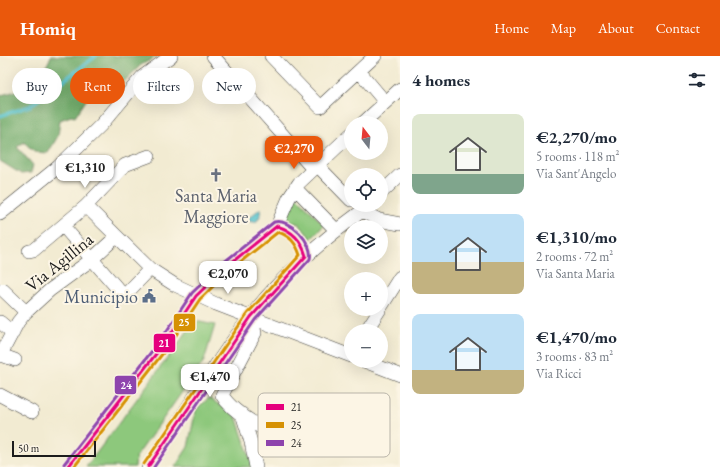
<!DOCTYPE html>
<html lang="en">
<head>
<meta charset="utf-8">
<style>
  :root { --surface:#fff; --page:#f2f2f3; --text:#1f2937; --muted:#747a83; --accent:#ea580c }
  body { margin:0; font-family:"EB Garamond",serif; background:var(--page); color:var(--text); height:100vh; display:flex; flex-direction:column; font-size:15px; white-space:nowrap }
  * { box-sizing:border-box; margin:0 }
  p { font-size:13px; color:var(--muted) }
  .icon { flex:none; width:22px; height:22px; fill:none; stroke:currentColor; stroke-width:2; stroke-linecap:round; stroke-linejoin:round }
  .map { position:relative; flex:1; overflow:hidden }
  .side { display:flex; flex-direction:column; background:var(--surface); width:320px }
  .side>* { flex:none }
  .top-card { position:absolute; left:12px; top:12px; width:328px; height:36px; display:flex; gap:8px }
  .needle { width:26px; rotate:344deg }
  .fabs { position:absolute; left:344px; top:60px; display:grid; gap:8px }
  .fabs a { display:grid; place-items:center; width:44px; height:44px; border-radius:50%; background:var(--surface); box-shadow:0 4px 16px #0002; font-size:20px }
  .scale { position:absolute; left:12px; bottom:10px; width:84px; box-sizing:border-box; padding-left:4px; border:2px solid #1c1c1c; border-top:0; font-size:11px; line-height:14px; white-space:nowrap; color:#1c1c1c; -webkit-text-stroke:3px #fcf5e5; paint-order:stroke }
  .price { position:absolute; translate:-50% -34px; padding:0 9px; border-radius:8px; background:#fff; color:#222; font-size:13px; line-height:26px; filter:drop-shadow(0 1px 2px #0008) }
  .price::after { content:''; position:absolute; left:50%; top:24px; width:12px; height:9px; margin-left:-6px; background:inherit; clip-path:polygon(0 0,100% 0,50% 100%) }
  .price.on { background:var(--accent); color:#fff }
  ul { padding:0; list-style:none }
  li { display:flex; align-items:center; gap:12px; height:100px; padding:0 12px }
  li span { display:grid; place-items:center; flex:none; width:112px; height:80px; border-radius:8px; color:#555 }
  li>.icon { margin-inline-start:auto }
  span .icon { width:48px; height:48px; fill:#fffc; stroke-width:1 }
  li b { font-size:17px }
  h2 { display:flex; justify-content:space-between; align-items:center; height:48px; padding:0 12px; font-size:17px }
  .pill { padding:0 14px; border-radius:18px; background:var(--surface); box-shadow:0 4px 16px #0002; font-size:14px; line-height:36px }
  .pill.on { background:var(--accent); color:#fff }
  header { display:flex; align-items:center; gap:24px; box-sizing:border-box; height:56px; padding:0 20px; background:var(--accent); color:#fff }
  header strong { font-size:19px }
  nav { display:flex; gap:22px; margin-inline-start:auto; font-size:14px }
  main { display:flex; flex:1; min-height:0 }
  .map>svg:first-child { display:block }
  .green { fill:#8dc87c; stroke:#54724c }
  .forest { fill:#72ac6c; stroke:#476444 }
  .water { fill:#55c2cd; stroke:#386f74 }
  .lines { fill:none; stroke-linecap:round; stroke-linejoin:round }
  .stream { stroke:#55c2cd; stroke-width:3.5 }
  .minor-casing { stroke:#3c3b37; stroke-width:14 }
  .minor { stroke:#fff; stroke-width:13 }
  .bus-1-casing { stroke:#fcf5e5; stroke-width:6 }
  .bus-2-casing { stroke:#fcf5e5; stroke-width:6 }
  .bus-3-casing { stroke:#fcf5e5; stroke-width:6 }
  .bus-1 { stroke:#e5007d; stroke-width:3 }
  .bus-2 { stroke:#d69104; stroke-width:3 }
  .bus-3 { stroke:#8e44ad; stroke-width:3 }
  .labels { text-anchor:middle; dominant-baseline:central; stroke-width:4; stroke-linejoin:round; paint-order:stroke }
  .worship-label { font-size:18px; fill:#5b616d; stroke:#fcf5e5 }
  .street-label { font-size:18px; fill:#1c1c1c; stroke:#fcf5e5 }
  .service-label { font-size:18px; fill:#4e5e75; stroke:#fcf5e5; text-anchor:end }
  .key { fill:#fcf5e5; stroke:#b9b4a9; stroke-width:1 }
  .key-label { font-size:11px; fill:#1c1c1c }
  .line-badge { stroke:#fcf5e5; stroke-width:1.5 }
  .badge-label { font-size:11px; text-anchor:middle; font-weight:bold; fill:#fff }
</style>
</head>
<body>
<header>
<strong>Homiq</strong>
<nav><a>Home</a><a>Map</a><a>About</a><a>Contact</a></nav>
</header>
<main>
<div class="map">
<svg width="400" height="411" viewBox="0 0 400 411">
  <rect width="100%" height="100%" fill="#fcf5e5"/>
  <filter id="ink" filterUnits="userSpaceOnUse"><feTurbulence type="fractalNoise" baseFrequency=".025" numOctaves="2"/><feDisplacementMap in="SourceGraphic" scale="8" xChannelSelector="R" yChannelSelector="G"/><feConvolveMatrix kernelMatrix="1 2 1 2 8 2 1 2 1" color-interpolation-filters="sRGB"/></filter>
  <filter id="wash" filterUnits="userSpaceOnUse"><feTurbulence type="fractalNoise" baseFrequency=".012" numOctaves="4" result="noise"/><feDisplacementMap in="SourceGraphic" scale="16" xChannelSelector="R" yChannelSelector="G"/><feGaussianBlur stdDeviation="0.9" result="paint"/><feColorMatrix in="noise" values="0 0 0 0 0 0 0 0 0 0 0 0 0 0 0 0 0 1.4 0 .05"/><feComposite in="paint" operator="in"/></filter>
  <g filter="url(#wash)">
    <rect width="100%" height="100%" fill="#f2ebd2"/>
    <path class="green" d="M 295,139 L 324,169 L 311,183 L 299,168 L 286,165 Z
      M 195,265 L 215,269 L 204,305 L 136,401 L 135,411 L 86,411 Z
      M 209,342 L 236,360 L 253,411 L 175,411 L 188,391 L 196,353 Z"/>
    <path class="forest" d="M 51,0 L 158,0 L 141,9 L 114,35 L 97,28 L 75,61 L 71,60 L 60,64 L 58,80 L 48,97 L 34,96 L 24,86 L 17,91 L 33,109 L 31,117 L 21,118 L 0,105 L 0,39 C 24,35 42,23 51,0 Z"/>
    <path class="water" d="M 261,152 L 260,160 L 256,166 L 252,166 L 246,164 Z"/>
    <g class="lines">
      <path class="stream" d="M 0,60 L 30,50 L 96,0"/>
    </g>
  </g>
  <g filter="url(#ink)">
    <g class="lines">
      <g class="minor-casing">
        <path id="minor" d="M 213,0 L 313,113
          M 271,0 L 320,51 L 375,0
          M 359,15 L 385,46
          M 363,67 L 400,33
          M 317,109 L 351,144
          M 295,132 L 336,174
          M 381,137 L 400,119
          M 86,150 L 150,213 L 175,229 L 216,248 L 351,300
          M 0,158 L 58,111 L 101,69 L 142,21 L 171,0
          M 63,170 L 124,240 L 150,213
          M 277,170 C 294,175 301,183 306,200
          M 29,195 L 34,194 L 86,150 L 125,109 L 149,100
          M 3,234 L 26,256
          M 381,251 L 400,221
          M 251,261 L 255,277 L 222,339 C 232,357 265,374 283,383
          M 0,266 L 13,277
          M 366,275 L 380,253
          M 1,299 L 15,304
          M 0,300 L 18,266 L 26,256 L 50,234 L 91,204 L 116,181
          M 364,305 L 400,319
          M 0,339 L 32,356
          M 242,358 L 251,386 L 256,411
          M 68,411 L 166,285 L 196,240 L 226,211 L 277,170 L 289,142 L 299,127 L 351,78
          M 148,411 C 182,361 214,309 250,261 C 281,221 321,185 362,155 L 379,164 L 400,168"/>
      </g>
      <use href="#minor" class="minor"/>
      <g class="bus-1-casing">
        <path id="bus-1" d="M 68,411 L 166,285 L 196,240 L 226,211 L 277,170 C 293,175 301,184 306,200 L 251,261 L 148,411"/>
      </g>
      <g class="bus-2-casing">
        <path id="bus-2" d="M 74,411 L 170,288 L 200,243 L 229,215 L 278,176 C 290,180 296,187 300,199 L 247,258 L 144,408"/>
      </g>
      <g class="bus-3-casing">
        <path id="bus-3" d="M 64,408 L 162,282 L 192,237 L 223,207 L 274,166 C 290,162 314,187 310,203 L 255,264 L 154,411"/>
      </g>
      <use href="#bus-1" class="bus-1"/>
      <use href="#bus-2" class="bus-2"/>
      <use href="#bus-3" class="bus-3"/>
    </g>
  </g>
  <defs>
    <g id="church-bare" transform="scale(1.08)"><path d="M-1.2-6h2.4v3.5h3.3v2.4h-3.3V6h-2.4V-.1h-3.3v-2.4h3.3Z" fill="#6b7280" stroke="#fcf5e5" stroke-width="2.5" paint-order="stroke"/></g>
    <g id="civic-bare" transform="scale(1.08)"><path d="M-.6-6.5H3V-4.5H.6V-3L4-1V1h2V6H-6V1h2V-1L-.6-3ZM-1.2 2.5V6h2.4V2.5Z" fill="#5c6f8a" stroke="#fcf5e5" stroke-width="2.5" paint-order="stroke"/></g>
  </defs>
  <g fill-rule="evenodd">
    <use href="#church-bare" x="216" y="119"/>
    <use href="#civic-bare" x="149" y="240"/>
  </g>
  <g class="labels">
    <g class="worship-label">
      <text x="216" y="139">Santa Maria<tspan x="216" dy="21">Maggiore</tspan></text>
    </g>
    <g class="street-label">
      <text transform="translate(59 206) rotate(-39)">Via Agillina</text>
    </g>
    <g class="service-label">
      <text x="138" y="240">Municipio</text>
    </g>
  </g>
  <rect x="258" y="337" width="132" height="64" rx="6" class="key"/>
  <rect x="266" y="348" width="18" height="6" fill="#e5007d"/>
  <rect x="266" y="366" width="18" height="6" fill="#d69104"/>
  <rect x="266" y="384" width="18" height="6" fill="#8e44ad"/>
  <g class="key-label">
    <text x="291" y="355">21</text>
    <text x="291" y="373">25</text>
    <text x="291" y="391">24</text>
  </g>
  <g class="line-badge">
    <rect x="173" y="257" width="23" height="19" rx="4" fill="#d69104"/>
    <rect x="153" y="277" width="23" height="20" rx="4" fill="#e5007d"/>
    <rect x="114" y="319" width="23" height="20" rx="4" fill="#8e44ad"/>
  </g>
  <g class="badge-label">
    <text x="184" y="270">25</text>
    <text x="164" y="291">21</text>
    <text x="126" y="333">24</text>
  </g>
</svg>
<div class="fabs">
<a><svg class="needle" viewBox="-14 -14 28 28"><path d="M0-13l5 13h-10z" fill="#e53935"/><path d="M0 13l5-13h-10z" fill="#747a83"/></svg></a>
<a><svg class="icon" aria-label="locate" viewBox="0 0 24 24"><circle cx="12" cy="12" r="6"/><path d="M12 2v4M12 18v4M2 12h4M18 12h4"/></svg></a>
<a><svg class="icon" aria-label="layers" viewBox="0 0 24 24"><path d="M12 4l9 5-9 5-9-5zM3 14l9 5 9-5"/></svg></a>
<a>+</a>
<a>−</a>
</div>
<div class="scale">50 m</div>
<b class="price on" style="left:294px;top:114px">€2,270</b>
<b class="price" style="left:85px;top:133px">€1,310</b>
<b class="price" style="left:228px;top:239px">€2,070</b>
<b class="price" style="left:210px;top:342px">€1,470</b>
<div class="top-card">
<a class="pill">Buy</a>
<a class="pill on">Rent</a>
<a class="pill">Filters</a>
<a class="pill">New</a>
</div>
</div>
<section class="side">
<h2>4 homes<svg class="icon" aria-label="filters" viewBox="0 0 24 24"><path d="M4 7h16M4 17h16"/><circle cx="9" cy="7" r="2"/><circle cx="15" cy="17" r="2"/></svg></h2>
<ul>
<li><span style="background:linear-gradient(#dfe7d0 75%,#7fa58c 0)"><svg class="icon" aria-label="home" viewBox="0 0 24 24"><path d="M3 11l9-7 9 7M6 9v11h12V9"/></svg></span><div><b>€2,270/mo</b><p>5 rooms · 118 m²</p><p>Via Sant'Angelo</p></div></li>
<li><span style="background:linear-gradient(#bfe0f5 60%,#c2b280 0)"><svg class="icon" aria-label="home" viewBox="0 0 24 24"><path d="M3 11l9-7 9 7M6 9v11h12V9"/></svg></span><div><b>€1,310/mo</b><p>2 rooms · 72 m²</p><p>Via Santa Maria</p></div></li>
<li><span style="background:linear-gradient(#bfe0f5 70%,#c2b280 0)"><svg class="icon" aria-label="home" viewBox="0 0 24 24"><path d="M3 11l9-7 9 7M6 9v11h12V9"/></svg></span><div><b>€1,470/mo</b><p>3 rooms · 83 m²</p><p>Via Ricci</p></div></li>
</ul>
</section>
</main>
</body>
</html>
